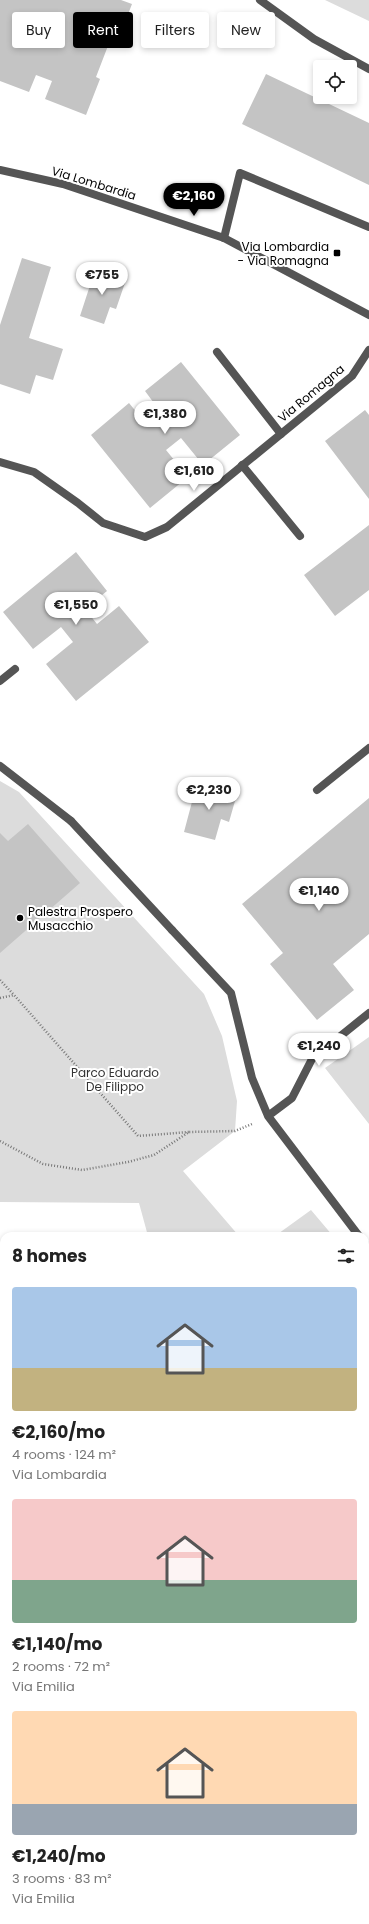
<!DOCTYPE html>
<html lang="en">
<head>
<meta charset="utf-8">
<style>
  :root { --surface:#fff; --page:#f6f6f6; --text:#222; --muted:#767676; --accent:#000 }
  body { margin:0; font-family:Poppins,sans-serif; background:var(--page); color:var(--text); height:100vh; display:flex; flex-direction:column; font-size:15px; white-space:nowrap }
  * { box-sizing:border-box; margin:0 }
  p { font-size:13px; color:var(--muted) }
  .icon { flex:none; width:22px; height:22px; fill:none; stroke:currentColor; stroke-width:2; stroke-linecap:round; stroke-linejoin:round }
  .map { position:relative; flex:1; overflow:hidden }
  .side { position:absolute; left:0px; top:1232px; width:369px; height:692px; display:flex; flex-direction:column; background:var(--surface); border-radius:12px 12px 0 0; box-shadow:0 2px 6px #0003 }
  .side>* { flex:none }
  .hud { position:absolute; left:12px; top:12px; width:345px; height:36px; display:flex; gap:8px }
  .buttons { position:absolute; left:313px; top:60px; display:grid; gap:8px }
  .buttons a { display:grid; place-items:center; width:44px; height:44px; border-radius:4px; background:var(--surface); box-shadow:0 2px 6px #0003; font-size:20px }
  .price { position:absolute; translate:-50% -34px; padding:0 9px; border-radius:14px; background:#fff; color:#222; font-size:13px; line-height:26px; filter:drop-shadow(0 1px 2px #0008) }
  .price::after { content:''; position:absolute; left:50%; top:24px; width:12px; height:9px; margin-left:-6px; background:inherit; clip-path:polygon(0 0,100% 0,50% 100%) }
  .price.current { background:var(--accent); color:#fff }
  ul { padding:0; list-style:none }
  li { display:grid; align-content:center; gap:8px; height:212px; padding:0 12px }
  li span { display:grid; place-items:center; height:124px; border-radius:4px; color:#555 }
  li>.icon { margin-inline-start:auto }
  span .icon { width:72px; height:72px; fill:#fffc; stroke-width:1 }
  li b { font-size:17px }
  h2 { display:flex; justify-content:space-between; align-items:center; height:48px; padding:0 12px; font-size:17px }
  .tag { padding:0 14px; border-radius:4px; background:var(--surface); box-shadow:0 2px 6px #0003; font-size:14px; line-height:36px }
  .tag.current { background:var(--accent); color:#fff }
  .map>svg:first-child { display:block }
  .green { fill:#dcdcdc }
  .building { fill:#c4c4c4 }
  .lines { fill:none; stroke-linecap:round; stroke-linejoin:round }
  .path { stroke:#777; stroke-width:2.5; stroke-dasharray:1 2; stroke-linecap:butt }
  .service { stroke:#555; stroke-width:8 }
  .minor { stroke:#555; stroke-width:8 }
  .tertiary { stroke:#555; stroke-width:8 }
  .secondary { stroke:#222; stroke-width:8 }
  .poi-dot { fill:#000; stroke:#fff; stroke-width:1.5 }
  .labels { text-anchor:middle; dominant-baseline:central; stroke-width:4; stroke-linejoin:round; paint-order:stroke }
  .street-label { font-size:12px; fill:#000; stroke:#fff }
  .poi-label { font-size:12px; fill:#000; stroke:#fff; text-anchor:end }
  .park-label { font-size:12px; fill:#333; stroke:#fff }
</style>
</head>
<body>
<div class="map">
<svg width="369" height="1924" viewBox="0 0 369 1924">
  <rect width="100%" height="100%" fill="#fff"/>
  <path class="green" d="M 325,0 L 369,0 L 369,21 Z
    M 0,781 L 19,792 L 204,994 L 222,1036 L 237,1101 L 235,1131 L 183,1171 L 239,1236 L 148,1236 L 139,1203 L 0,1202 Z
    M 369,1037 L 369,1124 L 325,1068 Z
    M 311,1210 L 333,1236 L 275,1236 Z
    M 365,1274 L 369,1279 L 369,1499 L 365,1497 Z
    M 4,1773 L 4,1920 L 295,1920 L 297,1924 L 0,1924 L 0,1774 Z"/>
  <path class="building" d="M 0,0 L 121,0 L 132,4 L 118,40 L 111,38 L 96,77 L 100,79 L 86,115 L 45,99 L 52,81 L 36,75 L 29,92 L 0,81 Z
    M 266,74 L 369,123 L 369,185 L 242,124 Z
    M 22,258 L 51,267 L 29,338 L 63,349 L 53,380 L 36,375 L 30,394 L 0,384 L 0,325 Z
    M 95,270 L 126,280 L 116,309 L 110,307 L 104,324 L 80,316 Z
    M 181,362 L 240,435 L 203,465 L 181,438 L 166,450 L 188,477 L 150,508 L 91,435 L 129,403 L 147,425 L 162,414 L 145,391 Z
    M 365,410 L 369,415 L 369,499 L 325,441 Z
    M 369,525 L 369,590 L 335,616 L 304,575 Z
    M 76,552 L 107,591 L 85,609 L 97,624 L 119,606 L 149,642 L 76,701 L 46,664 L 73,642 L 61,627 L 33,649 L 3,612 Z
    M 197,783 L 237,794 L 229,822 L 221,819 L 215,840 L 184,832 Z
    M 369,798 L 369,934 L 333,964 L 354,990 L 317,1020 L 270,964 L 283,953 L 242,904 Z
    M 28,824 L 80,883 L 0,953 L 0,833 L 8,841 Z
    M 130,1232 L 131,1236 L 106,1236 L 106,1235 Z
    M 0,1542 L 4,1542 L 4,1670 L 0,1671 Z
    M 369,1861 L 369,1924 L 343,1924 L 341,1920 L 365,1920 L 365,1862 Z"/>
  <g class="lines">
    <path class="path" d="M 0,980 L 14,995
      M 0,998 L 14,995 L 138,1136 L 189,1132
      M 0,1141 L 43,1164 L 82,1170 L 128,1162 L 154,1155 L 189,1132 L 235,1131 L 252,1124"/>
    <path class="service" d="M 224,238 L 240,173 L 369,227
      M 217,352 L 281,434
      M 242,465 L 300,536
      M 0,681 L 15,669
      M 317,790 L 369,748
      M 71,821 L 172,930
      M 0,1433 L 4,1430
      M 0,1700 L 4,1700"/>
    <path class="minor" d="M 260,0 L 314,39 L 369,69
      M 0,462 L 34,472 L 78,503 L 103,523 L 145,537 L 167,527 L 352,376 L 369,350
      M 0,766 L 71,821
      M 172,930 L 231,993 L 252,1078 L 268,1116 L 359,1236
      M 268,1116 L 292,1098 L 312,1059 L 369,1013
      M 365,1244 L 369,1249"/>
    <path class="tertiary" d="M 0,170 L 63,184 L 224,238 L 369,315"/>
    <path class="secondary" d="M 0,1740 L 4,1740
      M 365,1744 L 369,1744"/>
  </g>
  <g class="poi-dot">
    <rect x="333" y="249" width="8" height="8" rx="2"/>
    <circle cx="20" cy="918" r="4"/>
  </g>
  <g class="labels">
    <g class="street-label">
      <text transform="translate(94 183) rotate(17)">Via Lombardia</text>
      <text transform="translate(311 393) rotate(-40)">Via Romagna</text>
    </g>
    <g class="poi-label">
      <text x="329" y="246">Via Lombardia<tspan x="329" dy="14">- Via Romagna</tspan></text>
      <text x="28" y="911" text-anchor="start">Palestra Prospero<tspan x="28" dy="14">Musacchio</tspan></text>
    </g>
    <g class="park-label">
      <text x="115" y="1072">Parco Eduardo<tspan x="115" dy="14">De Filippo</tspan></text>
    </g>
  </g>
</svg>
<div class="buttons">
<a><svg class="icon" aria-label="locate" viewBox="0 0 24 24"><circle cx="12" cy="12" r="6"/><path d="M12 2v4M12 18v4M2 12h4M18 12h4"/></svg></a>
</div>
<b class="price current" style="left:194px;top:217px">€2,160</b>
<b class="price" style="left:102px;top:296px">€755</b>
<b class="price" style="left:165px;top:435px">€1,380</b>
<b class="price" style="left:194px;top:492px">€1,610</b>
<b class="price" style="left:76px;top:626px">€1,550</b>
<b class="price" style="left:209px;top:811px">€2,230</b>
<b class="price" style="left:319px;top:912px">€1,140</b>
<b class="price" style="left:319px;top:1067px">€1,240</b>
<div class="hud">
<a class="tag">Buy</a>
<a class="tag current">Rent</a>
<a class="tag">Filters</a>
<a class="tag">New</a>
</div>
<section class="side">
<h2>8 homes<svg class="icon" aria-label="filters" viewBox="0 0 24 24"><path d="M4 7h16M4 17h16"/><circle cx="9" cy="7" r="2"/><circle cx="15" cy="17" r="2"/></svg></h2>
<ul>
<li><span style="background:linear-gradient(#a9c7e8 65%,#c2b280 0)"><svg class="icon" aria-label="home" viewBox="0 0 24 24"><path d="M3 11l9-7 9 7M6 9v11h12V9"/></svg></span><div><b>€2,160/mo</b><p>4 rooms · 124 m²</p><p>Via Lombardia</p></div></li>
<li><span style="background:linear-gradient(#f6c9c9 65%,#7fa58c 0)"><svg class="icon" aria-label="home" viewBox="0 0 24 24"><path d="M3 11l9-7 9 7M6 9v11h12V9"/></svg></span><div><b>€1,140/mo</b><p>2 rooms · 72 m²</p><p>Via Emilia</p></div></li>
<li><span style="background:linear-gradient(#ffd9b3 75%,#9aa5b1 0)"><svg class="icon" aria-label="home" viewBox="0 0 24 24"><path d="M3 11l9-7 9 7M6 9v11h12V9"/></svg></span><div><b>€1,240/mo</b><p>3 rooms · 83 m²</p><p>Via Emilia</p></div></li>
</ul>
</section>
</div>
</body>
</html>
